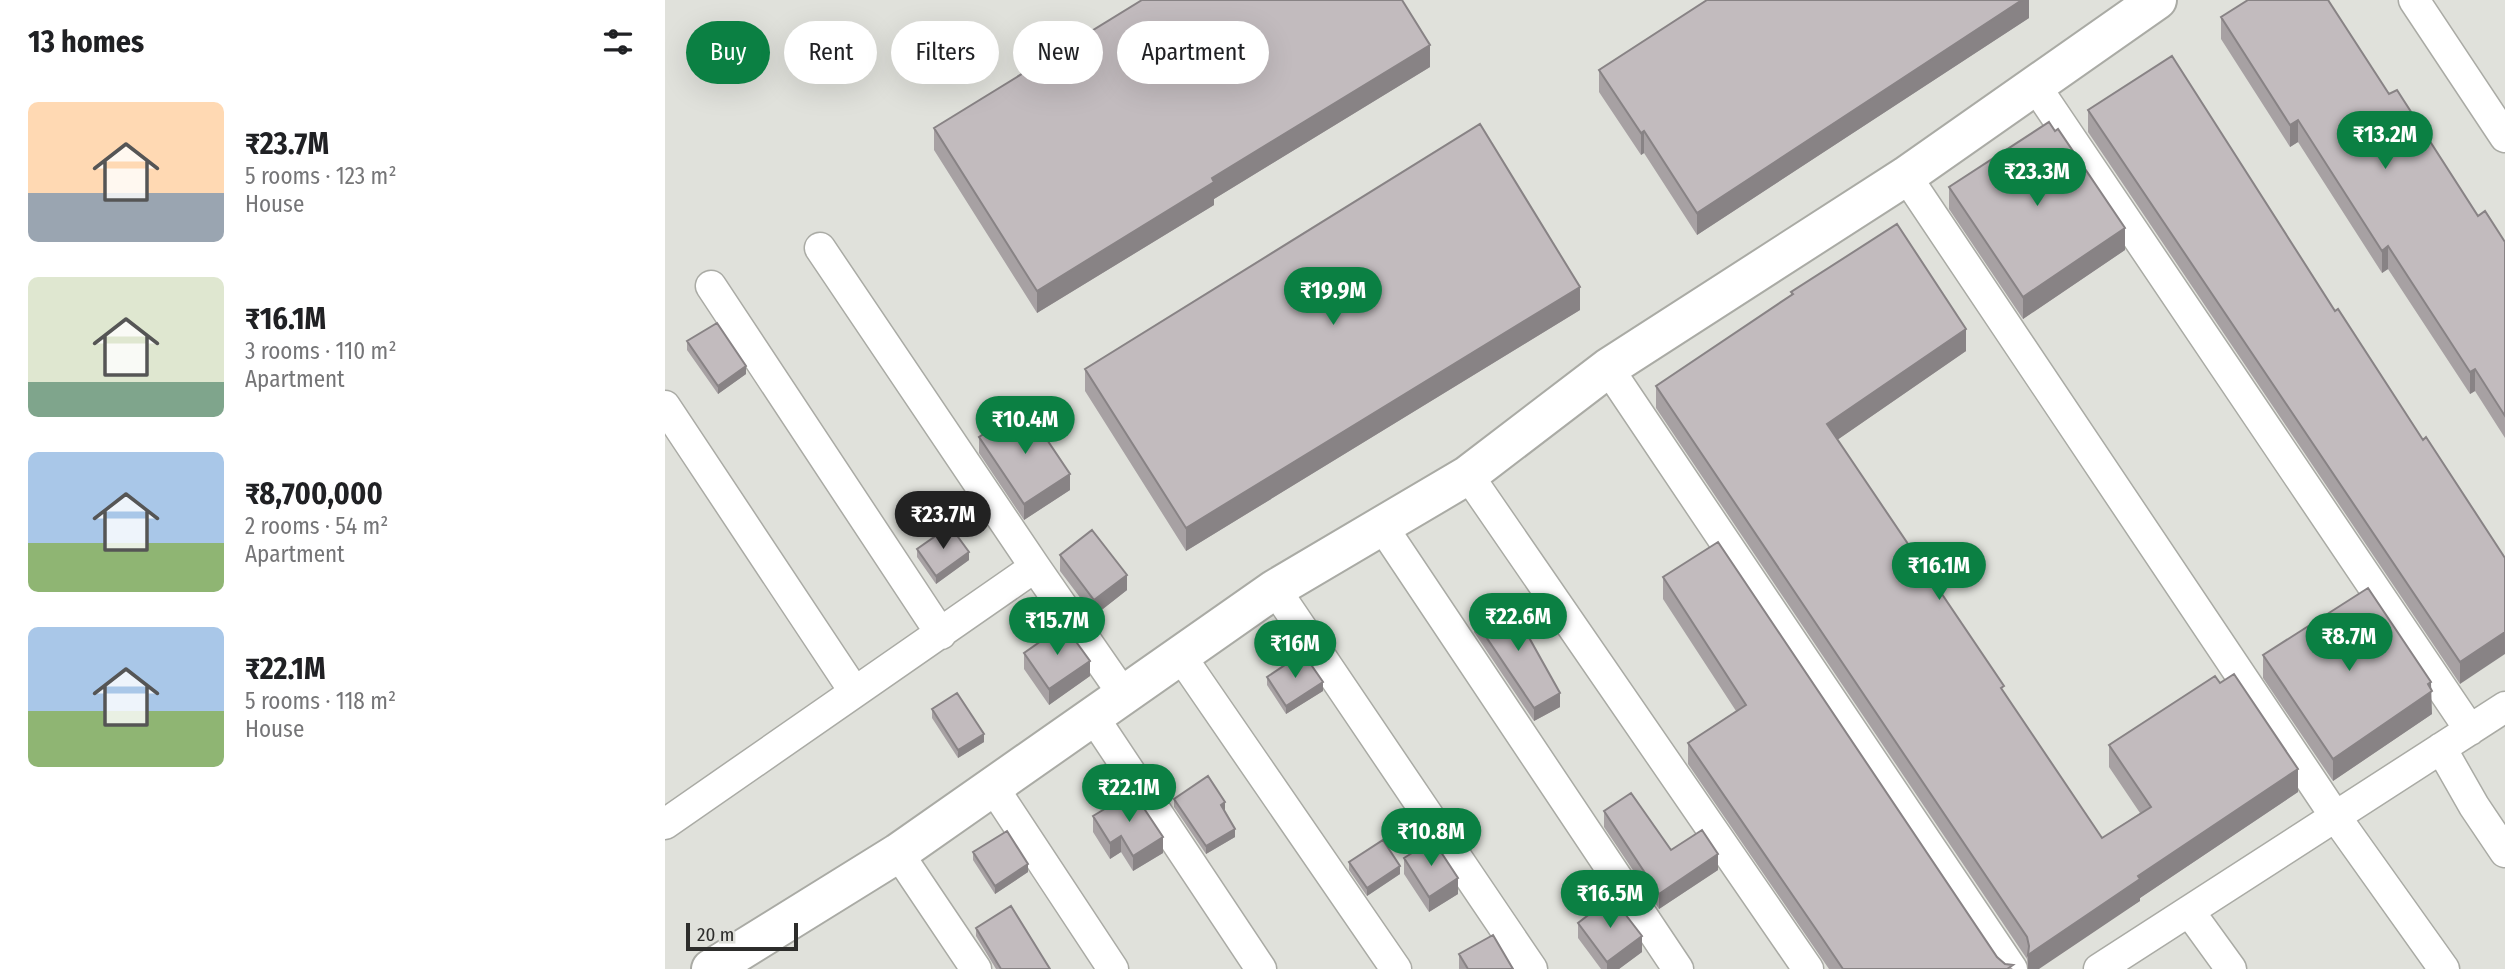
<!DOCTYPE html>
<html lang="en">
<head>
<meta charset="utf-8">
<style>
  :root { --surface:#fff; --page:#f2f2f2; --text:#202124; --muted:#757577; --accent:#0b8043 }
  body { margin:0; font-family:"Fira Sans Condensed",sans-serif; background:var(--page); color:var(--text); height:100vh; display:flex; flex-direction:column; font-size:26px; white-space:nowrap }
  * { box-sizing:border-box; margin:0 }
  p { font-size:23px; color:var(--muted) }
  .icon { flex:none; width:38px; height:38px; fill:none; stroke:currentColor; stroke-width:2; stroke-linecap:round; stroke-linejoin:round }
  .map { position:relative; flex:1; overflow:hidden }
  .drawer { display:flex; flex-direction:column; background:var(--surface); width:665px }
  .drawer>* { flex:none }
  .banner { position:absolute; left:21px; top:21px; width:665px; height:63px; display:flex; gap:14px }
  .scale { position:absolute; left:21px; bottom:18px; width:112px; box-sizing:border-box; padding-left:7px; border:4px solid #2d2d2b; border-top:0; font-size:19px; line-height:24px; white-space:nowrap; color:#2d2d2b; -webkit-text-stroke:5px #e0e1db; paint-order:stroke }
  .price { position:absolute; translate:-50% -60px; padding:0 16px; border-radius:24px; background:var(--accent); color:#fff; font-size:23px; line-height:46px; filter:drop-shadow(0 2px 4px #0008) }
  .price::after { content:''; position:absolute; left:50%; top:42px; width:21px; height:16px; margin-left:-10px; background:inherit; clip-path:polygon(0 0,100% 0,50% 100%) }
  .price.current { background:#222; color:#fff }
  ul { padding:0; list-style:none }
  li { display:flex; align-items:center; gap:21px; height:175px; padding:0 28px }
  li span { display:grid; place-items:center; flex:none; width:196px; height:140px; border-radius:10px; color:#555 }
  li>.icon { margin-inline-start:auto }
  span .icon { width:84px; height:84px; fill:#fffc; stroke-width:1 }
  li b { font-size:30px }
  h2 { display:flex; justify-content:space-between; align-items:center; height:84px; padding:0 28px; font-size:30px }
  .pill { padding:0 24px; border-radius:32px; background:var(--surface); box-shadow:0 7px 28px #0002; font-size:24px; line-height:63px }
  .pill.current { background:var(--accent); color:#fff }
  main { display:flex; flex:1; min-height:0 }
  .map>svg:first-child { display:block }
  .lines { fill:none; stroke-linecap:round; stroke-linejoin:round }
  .street-casing { stroke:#aaaba5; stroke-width:33 }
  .secondary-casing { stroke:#aaaba5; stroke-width:42 }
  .street { stroke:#fff; stroke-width:30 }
  .secondary { stroke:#fff; stroke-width:38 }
  .wall { fill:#a7a1a3 }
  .shaded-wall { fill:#888385 }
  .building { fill:#c2bbbe; stroke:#888385; stroke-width:2 }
</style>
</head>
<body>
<main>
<section class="drawer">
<h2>13 homes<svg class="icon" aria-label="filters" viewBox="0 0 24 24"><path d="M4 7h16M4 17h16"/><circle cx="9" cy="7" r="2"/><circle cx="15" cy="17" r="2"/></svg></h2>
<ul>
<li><span style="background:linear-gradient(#ffd9b3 65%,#9aa5b1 0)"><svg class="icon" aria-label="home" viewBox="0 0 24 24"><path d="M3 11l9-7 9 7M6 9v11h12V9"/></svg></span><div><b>₹23.7M</b><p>5 rooms · 123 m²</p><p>House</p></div></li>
<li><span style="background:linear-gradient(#dfe7d0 75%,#7fa58c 0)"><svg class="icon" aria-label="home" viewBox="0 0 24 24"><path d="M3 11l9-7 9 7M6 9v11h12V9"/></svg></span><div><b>₹16.1M</b><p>3 rooms · 110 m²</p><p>Apartment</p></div></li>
<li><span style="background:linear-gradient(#a9c7e8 65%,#8fb573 0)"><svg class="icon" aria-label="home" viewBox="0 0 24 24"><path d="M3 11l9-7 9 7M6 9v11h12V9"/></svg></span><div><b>₹8,700,000</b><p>2 rooms · 54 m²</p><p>Apartment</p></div></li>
<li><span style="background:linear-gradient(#a9c7e8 60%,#8fb573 0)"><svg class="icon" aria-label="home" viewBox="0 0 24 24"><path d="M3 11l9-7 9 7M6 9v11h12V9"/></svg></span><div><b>₹22.1M</b><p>5 rooms · 118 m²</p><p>House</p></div></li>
</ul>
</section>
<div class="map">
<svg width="1840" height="969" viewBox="0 0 1840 969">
  <rect width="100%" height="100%" fill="#e0e1db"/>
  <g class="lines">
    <g class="street-casing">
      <path id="street" d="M 1749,0 L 1840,137
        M 1369,84 L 1805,730
        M 1241,176 L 1670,816 L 1779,969
        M 155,248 L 370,567 L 458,694
        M 46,286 L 276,634
        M 943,368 L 1347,969
        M 0,406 L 189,691
        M 803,475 L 1143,969
        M 717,526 L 1013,969
        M 610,589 L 867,969
        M 515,655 L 731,969
        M 427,715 L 596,969
        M 1776,748 L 1809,806 L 1840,852
        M 328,787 L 448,969
        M 0,824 L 370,567
        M 233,853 L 311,969
        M 1524,911 L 1566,969
        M 1434,969 L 1840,707"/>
    </g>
    <g class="secondary-casing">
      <path id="secondary" d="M 46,969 L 233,853 L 610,589 L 803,475 L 943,368 L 1241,176 L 1492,0"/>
    </g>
    <use href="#street" class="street"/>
    <use href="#secondary" class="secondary"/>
  </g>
  <path class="wall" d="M 1364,0 L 1364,18 L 1032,235 L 979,153 L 976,155 L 934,92 L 934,70 Z
    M 1556,17 L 1724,94 L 1813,216 L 1840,242 L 1840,438 L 1810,391 L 1805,394 L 1723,269 L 1717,273 L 1633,142 L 1625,147 L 1556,39 Z
    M 765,67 L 549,199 L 549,205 L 372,313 L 269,150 L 269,128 Z
    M 1423,110 L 1670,311 L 1758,440 L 1840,558 L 1795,684 L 1423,132 Z
    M 1284,187 L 1460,250 L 1358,319 L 1284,209 Z
    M 1126,292 L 1301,351 L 1172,440 L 1339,693 L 1437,838 L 1475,813 L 1444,767 L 1444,745 L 1633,792 L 1475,898 L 1475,901 L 1363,969 L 1362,959 L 991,408 L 991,386 L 1126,295 Z
    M 915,310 L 521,551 L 420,391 L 420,369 Z
    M 22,341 L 81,374 L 53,394 L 22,350 Z
    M 314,437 L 405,490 L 359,520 L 314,453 Z
    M 252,549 L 304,560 L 271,584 L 252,557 Z
    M 395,555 L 462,590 L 429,616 L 395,571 Z
    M 998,577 L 1332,957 L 1348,969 L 1164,969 L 1023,764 L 1023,743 L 1071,711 L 998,599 Z
    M 809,619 L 895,707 L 869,721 L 809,632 Z
    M 359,653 L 425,676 L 384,705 L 359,669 Z
    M 1598,655 L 1767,714 L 1668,781 L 1598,678 Z
    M 602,677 L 658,691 L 621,714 L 602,685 Z
    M 267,709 L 319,742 L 293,758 L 267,718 Z
    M 509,799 L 560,810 L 559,811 L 570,837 L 541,854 L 509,807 Z
    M 939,811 L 1006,850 L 1053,870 L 994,909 L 939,827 Z
    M 428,816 L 498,853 L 468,871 L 456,852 L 445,859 L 428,832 Z
    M 308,852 L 363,872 L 330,894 L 308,860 Z
    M 739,858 L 793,894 L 764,912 L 739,874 Z
    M 684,862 L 735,874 L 702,896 L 684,870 Z
    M 913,923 L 977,952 L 954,969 L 936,969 L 913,938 Z
    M 311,928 L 385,969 L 331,969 L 311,936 Z
    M 794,954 L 848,969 L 794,969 Z"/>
  <path class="shaded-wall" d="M 1357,0 L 1364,0 L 1364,18 L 1032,235 L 1032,213 Z
    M 765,45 L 765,67 L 549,199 L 549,205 L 372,313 L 372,291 L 547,178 Z
    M 1633,120 L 1633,142 L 1625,147 L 1625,125 Z
    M 979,131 L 979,153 L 976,155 L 976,133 Z
    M 1460,228 L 1460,250 L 1358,319 L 1358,297 Z
    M 1723,246 L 1723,269 L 1717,273 L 1717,251 Z
    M 915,287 L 915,310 L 521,551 L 521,528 Z
    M 1301,329 L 1301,351 L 1162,447 L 1162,424 Z
    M 81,366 L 81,374 L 53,394 L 53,386 Z
    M 1810,369 L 1810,391 L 1805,394 L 1805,372 Z
    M 405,474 L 405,490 L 359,520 L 359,504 Z
    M 304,552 L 304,560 L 271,584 L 271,576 Z
    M 462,575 L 462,590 L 429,616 L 429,600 Z
    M 1840,632 L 1840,654 L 1795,684 L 1795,662 Z
    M 425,661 L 425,676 L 384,705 L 384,689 Z
    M 658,682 L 658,691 L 621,714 L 621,706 Z
    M 1766,682 L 1767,714 L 1668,781 L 1668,759 Z
    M 895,693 L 895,707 L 869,721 L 869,708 Z
    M 319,734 L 319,742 L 293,758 L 293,750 Z
    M 1633,769 L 1633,792 L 1475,898 L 1475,901 L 1374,969 L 1363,969 L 1363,955 L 1473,876 Z
    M 560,802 L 560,810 L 556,813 L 556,805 Z
    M 570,829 L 570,837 L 541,854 L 541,846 Z
    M 456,836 L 456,852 L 445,859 L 445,843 Z
    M 498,837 L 498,853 L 468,871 L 468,856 Z
    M 1053,854 L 1053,870 L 994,909 L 994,894 Z
    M 363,864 L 363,872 L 330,894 L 330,886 Z
    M 735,866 L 735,874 L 702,896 L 702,888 Z
    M 793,878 L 793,894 L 764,912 L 764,897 Z
    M 977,936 L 977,952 L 954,969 L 942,969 L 942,962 Z"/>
  <path class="building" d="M 477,0 L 737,0 L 765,45 L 547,178 L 549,182 L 372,291 L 269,128 Z
    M 1042,0 L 1357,0 L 1032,213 L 979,131 L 976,133 L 934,70 Z
    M 1583,0 L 1663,0 L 1724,94 L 1732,90 L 1813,216 L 1820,211 L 1840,242 L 1840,416 L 1810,369 L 1805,372 L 1723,246 L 1717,251 L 1633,120 L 1625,125 L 1556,17 Z
    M 1507,56 L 1670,311 L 1673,309 L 1758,440 L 1761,437 L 1840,558 L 1840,632 L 1795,662 L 1423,110 Z
    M 1384,122 L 1390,131 L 1393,129 L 1460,228 L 1358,297 L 1284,187 Z
    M 815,124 L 915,287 L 521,528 L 420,369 Z
    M 1232,224 L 1301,329 L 1162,424 L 1339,686 L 1336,688 L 1437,838 L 1486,807 L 1444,745 L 1550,676 L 1555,683 L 1569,674 L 1633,769 L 1473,876 L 1475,879 L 1363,955 L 1364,946 L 1362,937 L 991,386 L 1128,294 L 1126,292 Z
    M 52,323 L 81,366 L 53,386 L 22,341 Z
    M 360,407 L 405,474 L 359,504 L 314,437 Z
    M 285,526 L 304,552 L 271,576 L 252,549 Z
    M 427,530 L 462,575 L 429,600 L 395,555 Z
    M 1053,542 L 1332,957 L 1340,964 L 1348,965 L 1342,969 L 1178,969 L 1157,938 L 1023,743 L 1081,705 L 998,577 Z
    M 1703,588 L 1766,682 L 1763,684 L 1767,691 L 1668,759 L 1598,655 Z
    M 843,600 L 895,693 L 869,708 L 809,619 Z
    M 399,625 L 425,661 L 384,689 L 359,653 Z
    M 638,653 L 658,682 L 621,706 L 602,677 Z
    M 292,693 L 319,734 L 293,750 L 267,709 Z
    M 543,776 L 560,802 L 556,805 L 570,829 L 541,846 L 509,799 Z
    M 468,792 L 498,837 L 468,856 L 456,836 L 445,843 L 428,816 Z
    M 966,793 L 1006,850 L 1037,830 L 1053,854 L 994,894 L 939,811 Z
    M 342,831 L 363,864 L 330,886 L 308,852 Z
    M 718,840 L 735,866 L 702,888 L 684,862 Z
    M 768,840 L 793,878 L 764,897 L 739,858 Z
    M 947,897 L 977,936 L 942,962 L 913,923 Z
    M 346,906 L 385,969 L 336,969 L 311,928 Z
    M 828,935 L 848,969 L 803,969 L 794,954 Z"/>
</svg>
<div class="scale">20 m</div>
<b class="price" style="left:1720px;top:171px">₹13.2M</b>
<b class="price" style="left:1372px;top:208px">₹23.3M</b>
<b class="price" style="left:668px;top:327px">₹19.9M</b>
<b class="price" style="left:360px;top:456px">₹10.4M</b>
<b class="price current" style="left:278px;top:551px">₹23.7M</b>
<b class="price" style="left:1274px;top:602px">₹16.1M</b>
<b class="price" style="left:853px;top:653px">₹22.6M</b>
<b class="price" style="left:392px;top:657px">₹15.7M</b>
<b class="price" style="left:1684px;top:673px">₹8.7M</b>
<b class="price" style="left:630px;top:680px">₹16M</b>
<b class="price" style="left:464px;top:824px">₹22.1M</b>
<b class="price" style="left:766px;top:868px">₹10.8M</b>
<b class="price" style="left:945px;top:930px">₹16.5M</b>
<div class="banner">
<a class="pill current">Buy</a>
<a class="pill">Rent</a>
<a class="pill">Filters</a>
<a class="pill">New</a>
<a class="pill">Apartment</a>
</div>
</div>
</main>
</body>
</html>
